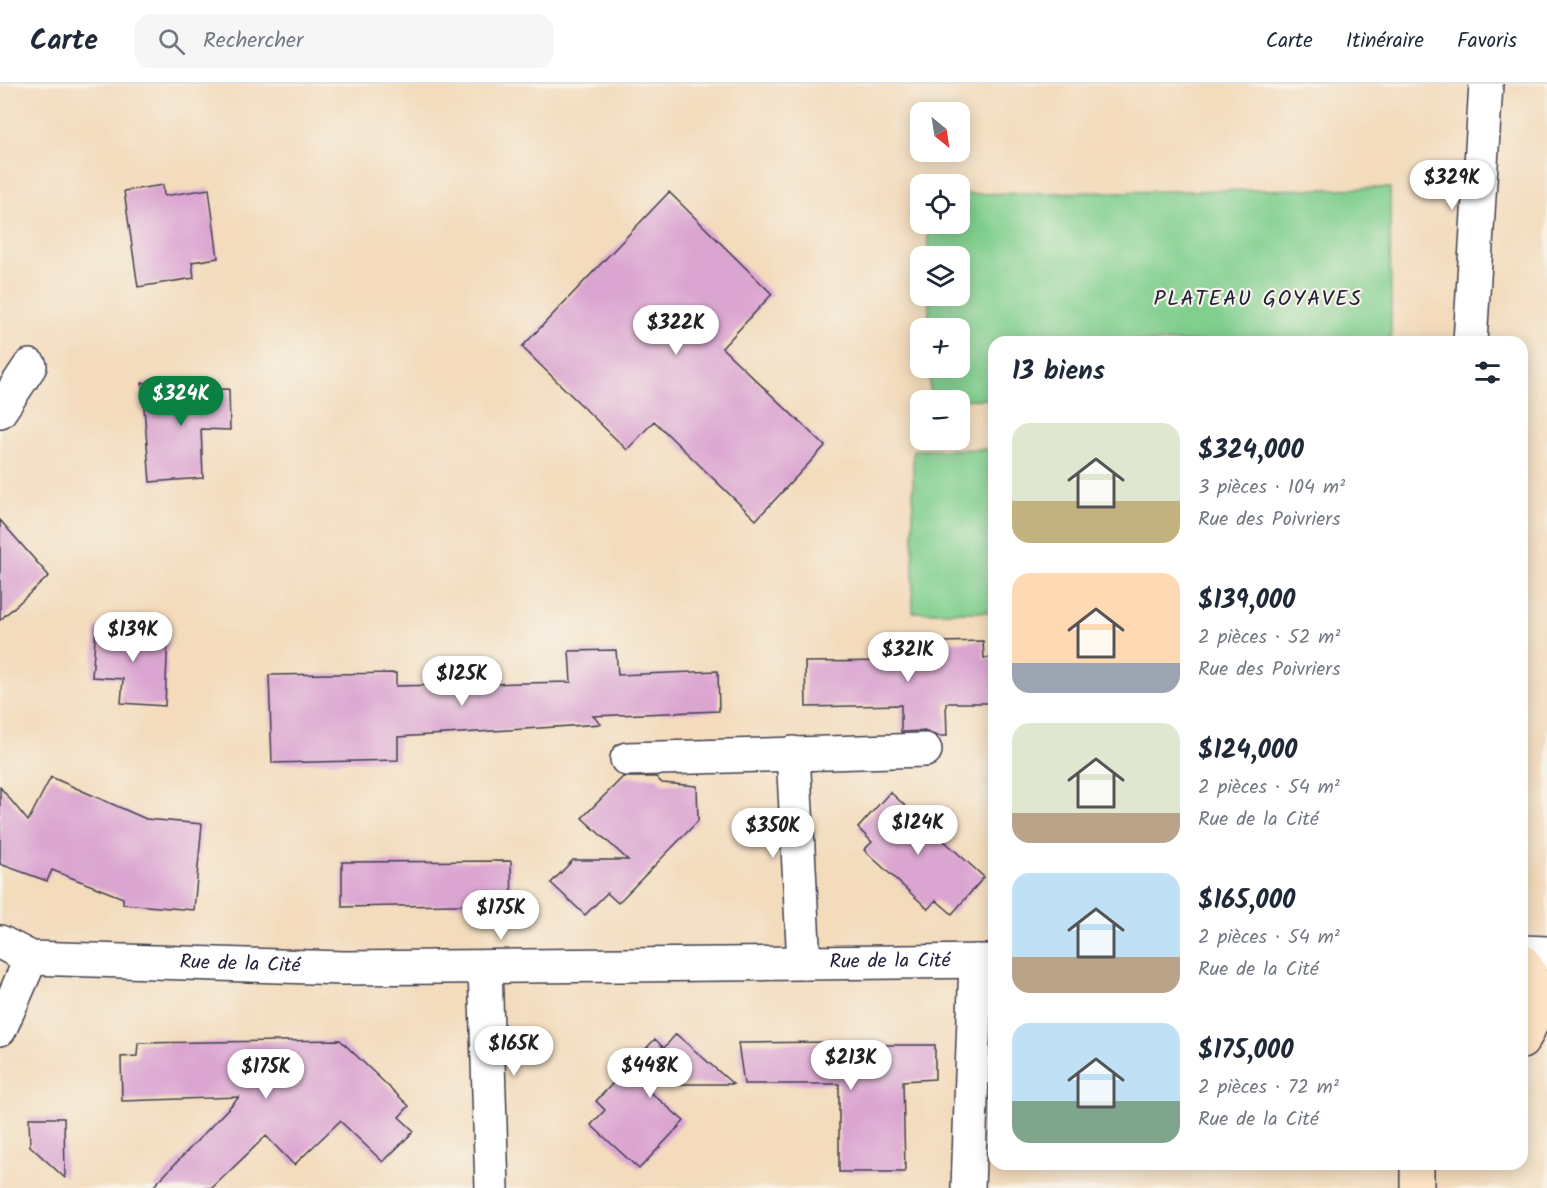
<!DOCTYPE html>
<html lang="fr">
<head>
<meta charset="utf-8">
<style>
  :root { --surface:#fff; --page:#f6f6f7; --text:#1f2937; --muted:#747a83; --line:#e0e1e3; --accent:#0b8043 }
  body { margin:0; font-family:Kalam,sans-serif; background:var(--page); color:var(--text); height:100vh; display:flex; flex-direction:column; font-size:22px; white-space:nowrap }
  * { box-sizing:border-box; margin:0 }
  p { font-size:20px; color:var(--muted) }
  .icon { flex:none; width:33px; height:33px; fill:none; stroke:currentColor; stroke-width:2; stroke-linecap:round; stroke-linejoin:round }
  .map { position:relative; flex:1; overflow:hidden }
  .panel { position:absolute; left:988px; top:252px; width:540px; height:834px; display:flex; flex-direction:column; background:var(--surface); border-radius:18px; box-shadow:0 3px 15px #0003 }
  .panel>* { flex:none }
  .needle { width:39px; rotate:150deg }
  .buttons { position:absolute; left:910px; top:18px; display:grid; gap:12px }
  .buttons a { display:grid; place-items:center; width:60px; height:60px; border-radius:12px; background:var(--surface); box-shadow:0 3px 15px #0003; font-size:30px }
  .price { position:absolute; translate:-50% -51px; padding:0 14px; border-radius:21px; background:#fff; color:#222; font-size:20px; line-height:39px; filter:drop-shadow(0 2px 3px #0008) }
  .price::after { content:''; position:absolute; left:50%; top:36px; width:18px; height:14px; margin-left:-9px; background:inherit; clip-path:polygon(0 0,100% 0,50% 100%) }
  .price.selected { background:var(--accent); color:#fff }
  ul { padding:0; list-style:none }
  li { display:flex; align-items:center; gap:18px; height:150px; padding:0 24px }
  li span { display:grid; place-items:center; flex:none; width:168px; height:120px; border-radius:18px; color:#555 }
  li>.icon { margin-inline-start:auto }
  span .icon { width:72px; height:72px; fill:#fffc; stroke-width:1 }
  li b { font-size:26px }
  h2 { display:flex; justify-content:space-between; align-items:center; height:72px; padding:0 24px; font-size:26px }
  header { display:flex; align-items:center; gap:36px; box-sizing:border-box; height:84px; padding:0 30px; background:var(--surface); border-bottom:2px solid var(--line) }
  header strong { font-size:28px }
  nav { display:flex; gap:33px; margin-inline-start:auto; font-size:21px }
  .search { width:420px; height:54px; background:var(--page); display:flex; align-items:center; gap:15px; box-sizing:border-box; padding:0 21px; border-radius:18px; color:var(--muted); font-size:22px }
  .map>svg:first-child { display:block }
  .green { fill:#80cf8e; stroke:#517864; stroke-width:1.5 }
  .building { fill:#dba5d1 }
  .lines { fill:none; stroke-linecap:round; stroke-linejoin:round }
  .street-casing { stroke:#413e4e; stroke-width:36 }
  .secondary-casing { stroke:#413e4e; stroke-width:36 }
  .street { stroke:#fff; stroke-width:33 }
  .secondary { stroke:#fee4c6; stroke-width:33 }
  .labels { text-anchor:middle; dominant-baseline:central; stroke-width:4.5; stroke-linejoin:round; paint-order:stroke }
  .street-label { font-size:20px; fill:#22223b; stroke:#f7f3e8 }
  .quarter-label { font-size:22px; letter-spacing:1.5px; fill:#22223b; stroke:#f7f3e8 }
</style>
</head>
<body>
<header>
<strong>Carte</strong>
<div class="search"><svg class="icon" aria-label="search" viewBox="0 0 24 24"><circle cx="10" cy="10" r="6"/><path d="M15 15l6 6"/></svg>Rechercher</div>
<nav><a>Carte</a><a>Itinéraire</a><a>Favoris</a></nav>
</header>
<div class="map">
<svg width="1547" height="1104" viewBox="0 0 1547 1104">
  <rect width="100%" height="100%" fill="#f7f3e8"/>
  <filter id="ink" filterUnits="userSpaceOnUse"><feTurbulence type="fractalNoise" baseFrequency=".0167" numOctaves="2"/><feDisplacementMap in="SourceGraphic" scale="12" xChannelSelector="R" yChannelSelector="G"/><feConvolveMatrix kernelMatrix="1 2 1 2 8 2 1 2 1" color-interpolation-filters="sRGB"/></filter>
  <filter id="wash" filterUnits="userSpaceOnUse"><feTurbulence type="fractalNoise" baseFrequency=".008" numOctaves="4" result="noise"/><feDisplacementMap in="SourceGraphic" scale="24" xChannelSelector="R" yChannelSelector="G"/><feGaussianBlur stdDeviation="1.35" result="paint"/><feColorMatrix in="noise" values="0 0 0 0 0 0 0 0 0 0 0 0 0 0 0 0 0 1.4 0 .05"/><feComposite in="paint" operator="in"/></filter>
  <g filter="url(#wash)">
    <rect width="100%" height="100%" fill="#f3dbbc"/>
    <path class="green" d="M 1390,104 L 1391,258 L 994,258 L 994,315 L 930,316 L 929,284 L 960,284 L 960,244 L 929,244 L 929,212 L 960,212 L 960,172 L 928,172 L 928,140 L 960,140 L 960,110 Z
      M 994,365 L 994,528 L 913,528 L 913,366 Z"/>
    <g id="blocks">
      <path class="building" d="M 163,101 L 164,112 L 209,105 L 218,174 L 192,178 L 194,194 L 138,203 L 124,107 Z
        M 669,108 L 772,210 L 722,264 L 825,362 L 756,436 L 654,337 L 627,366 L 522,263 Z
        M 198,296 L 199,306 L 229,305 L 230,346 L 201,345 L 203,394 L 150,398 L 142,299 Z
        M 0,436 L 49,492 L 0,536 Z
        M 96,543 L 168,549 L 165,622 L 121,619 L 123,595 L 92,593 Z
        M 983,557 L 984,574 L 994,574 L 994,619 L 946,619 L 947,652 L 937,652 L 924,647 L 901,648 L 901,621 L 806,623 L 805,578 L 900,577 L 900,559 Z
        M 616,566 L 618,591 L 718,587 L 719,627 L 593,632 L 601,640 L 398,653 L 398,676 L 272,679 L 269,591 L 396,589 L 396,602 L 571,598 L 569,567 Z
        M 51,693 L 146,735 L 202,740 L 194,826 L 123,820 L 123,814 L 52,786 L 47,797 L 0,780 L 0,703 L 28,737 Z
        M 623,693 L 656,693 L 662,699 L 697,702 L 698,737 L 618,819 L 607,809 L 585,831 L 551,799 L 573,776 L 628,776 L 582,734 Z
        M 890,708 L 984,793 L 952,830 L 936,816 L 928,825 L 864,766 L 872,758 L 858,744 Z
        M 511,777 L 512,820 L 342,823 L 342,778 Z
        M 676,950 L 733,1000 L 641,1000 L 684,1037 L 639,1085 L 591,1041 L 605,1026 L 596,1017 L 655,955 L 664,964 Z
        M 340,956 L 409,1022 L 399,1033 L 414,1047 L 383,1078 L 340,1037 L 294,1081 L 266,1052 L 212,1104 L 152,1104 L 239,1013 L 122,1017 L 121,973 L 137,972 L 138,959 Z
        M 835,958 L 835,961 L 935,961 L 935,995 L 903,997 L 905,1088 L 839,1088 L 839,1000 L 744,1000 L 738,959 Z
        M 29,1034 L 64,1034 L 65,1094 L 30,1062 Z"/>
    </g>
  </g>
  <g filter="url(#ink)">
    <use href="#blocks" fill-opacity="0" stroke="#413e4e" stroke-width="1.5"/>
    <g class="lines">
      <g class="street-casing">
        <g id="street">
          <path d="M 1470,258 L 1486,0"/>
          <path d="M 0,327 L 30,282"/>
          <path d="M 793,669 L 804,879"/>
          <path d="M 627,675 L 925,666"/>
          <path id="s1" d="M 0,858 L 31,874 L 344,884 L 994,877"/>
          <path d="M 1522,868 L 1547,869"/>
          <path d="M 485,883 L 492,1104"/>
          <path d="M 0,945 L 31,874"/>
          <path d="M 968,1104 L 976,877"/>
        </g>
      </g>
      <g class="secondary-casing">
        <path id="secondary" d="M 1522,877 C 1542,900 1537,935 1522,958
          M 1417,1080 L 1417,1104"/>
      </g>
      <use href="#street" class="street"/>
      <use href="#secondary" class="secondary"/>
    </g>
  </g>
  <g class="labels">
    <g class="street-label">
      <text stroke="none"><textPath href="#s1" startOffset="894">Rue de la Cité</textPath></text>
      <text stroke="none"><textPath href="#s1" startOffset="244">Rue de la Cité</textPath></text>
    </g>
    <g class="quarter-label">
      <text x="1258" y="215">PLATEAU GOYAVES</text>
    </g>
  </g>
</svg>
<div class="buttons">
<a><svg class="needle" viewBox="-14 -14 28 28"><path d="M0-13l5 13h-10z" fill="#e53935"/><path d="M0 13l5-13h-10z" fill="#747a83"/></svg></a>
<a><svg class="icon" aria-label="locate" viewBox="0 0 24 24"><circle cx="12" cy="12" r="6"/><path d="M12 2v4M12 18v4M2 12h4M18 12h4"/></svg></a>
<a><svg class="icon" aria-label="layers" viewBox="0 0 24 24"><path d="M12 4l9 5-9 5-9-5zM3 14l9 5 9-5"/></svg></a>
<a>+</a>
<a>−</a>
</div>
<b class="price" style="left:1452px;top:127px">$329K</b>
<b class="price" style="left:676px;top:272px">$322K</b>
<b class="price selected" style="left:181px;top:343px">$324K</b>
<b class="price" style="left:133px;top:579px">$139K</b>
<b class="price" style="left:908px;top:599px">$321K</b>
<b class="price" style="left:462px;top:623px">$125K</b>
<b class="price" style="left:918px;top:772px">$124K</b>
<b class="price" style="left:773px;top:775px">$350K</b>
<b class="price" style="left:501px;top:857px">$175K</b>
<b class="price" style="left:514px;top:993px">$165K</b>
<b class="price" style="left:851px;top:1007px">$213K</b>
<b class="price" style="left:650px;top:1015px">$448K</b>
<b class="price" style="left:266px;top:1016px">$175K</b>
<section class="panel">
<h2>13 biens<svg class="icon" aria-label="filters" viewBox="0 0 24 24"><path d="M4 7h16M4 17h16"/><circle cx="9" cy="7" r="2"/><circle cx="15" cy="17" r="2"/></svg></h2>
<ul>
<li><span style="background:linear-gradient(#dfe7d0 65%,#c2b280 0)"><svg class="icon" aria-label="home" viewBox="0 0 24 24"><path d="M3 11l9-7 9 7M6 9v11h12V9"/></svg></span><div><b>$324,000</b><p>3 pièces · 104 m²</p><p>Rue des Poivriers</p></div></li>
<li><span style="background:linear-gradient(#ffd9b3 75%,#9aa5b1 0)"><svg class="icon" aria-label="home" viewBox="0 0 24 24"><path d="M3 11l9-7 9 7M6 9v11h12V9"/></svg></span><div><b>$139,000</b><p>2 pièces · 52 m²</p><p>Rue des Poivriers</p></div></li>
<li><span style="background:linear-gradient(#dfe7d0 75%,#b9a48a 0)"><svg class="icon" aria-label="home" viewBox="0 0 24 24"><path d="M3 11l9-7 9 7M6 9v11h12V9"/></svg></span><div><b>$124,000</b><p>2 pièces · 54 m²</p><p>Rue de la Cité</p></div></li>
<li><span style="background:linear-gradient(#bfe0f5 70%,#b9a48a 0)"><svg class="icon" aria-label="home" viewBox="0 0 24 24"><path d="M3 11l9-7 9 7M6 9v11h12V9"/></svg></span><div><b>$165,000</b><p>2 pièces · 54 m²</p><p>Rue de la Cité</p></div></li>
<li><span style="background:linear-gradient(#bfe0f5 65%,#7fa58c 0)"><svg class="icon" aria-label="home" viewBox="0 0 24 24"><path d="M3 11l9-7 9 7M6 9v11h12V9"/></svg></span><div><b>$175,000</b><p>2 pièces · 72 m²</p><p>Rue de la Cité</p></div></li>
</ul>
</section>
</div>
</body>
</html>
